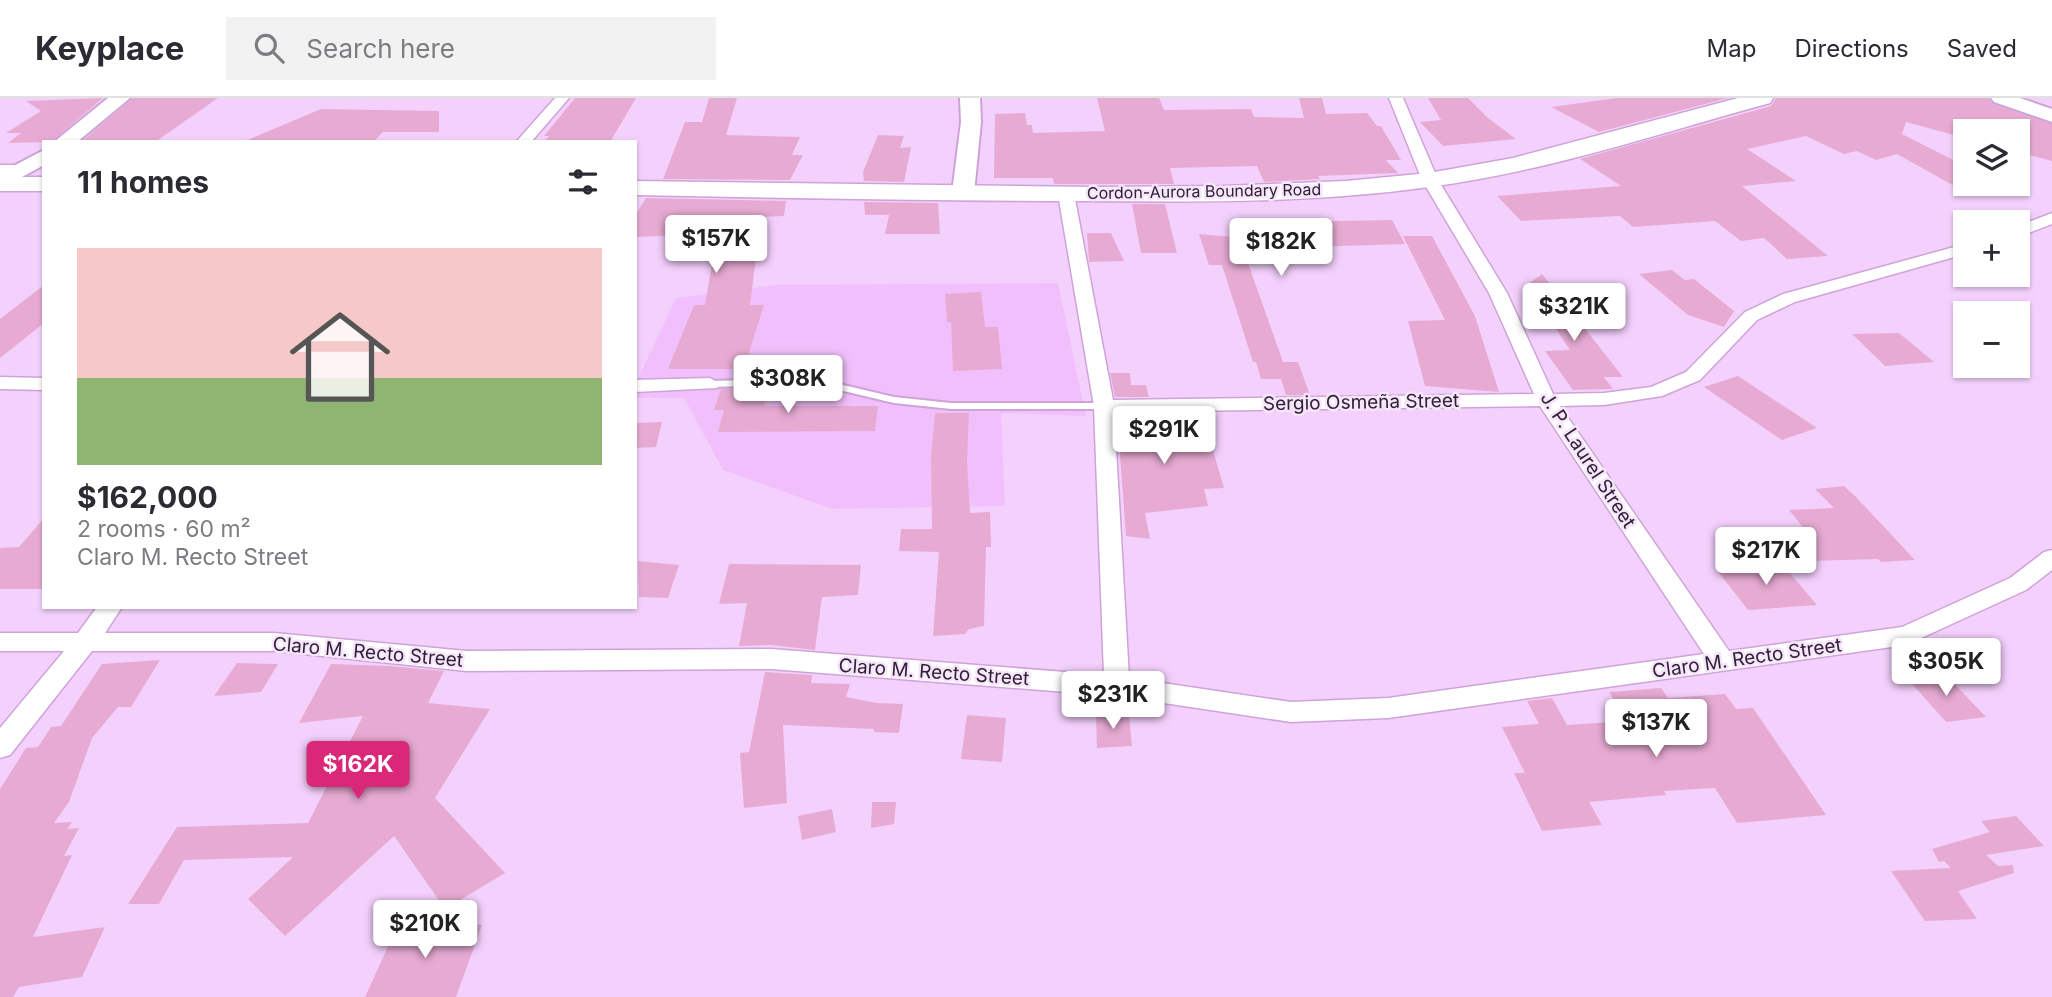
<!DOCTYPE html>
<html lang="en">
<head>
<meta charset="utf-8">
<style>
  :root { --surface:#fff; --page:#f2f2f3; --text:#2b2b33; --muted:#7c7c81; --line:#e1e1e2; --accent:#db2777 }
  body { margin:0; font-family:Inter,sans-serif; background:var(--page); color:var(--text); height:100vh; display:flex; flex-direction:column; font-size:26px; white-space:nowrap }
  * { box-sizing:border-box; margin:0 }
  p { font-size:23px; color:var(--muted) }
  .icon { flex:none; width:38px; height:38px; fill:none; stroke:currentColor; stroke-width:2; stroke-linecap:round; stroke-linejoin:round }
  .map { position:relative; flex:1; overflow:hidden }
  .sheet { position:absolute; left:42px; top:42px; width:595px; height:469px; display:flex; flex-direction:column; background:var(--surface); border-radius:0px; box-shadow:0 2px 5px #0004 }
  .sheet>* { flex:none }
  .controls { position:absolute; left:1953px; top:21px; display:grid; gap:14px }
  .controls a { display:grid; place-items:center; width:77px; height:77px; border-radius:0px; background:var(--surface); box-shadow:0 2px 5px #0004; font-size:35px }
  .price { position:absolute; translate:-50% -60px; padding:0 16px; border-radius:7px; background:#fff; color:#222; font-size:23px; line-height:46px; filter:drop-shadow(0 2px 4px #0008) }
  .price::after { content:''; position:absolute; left:50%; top:42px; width:21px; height:16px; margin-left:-10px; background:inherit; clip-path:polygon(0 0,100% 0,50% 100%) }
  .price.current { background:var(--accent); color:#fff }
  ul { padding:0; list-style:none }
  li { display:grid; align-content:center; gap:14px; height:371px; padding:0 35px }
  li+li { border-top:2px solid var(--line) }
  li span { display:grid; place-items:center; height:217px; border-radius:0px; color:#555 }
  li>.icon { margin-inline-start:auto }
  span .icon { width:126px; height:126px; fill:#fffc; stroke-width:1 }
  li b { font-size:30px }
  h2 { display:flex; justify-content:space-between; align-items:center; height:84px; padding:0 35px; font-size:30px }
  header { display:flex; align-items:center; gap:42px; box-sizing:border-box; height:98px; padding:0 35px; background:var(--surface); border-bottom:2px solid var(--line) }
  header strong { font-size:33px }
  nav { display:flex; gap:38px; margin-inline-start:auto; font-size:24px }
  .search { width:490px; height:63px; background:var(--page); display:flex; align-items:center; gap:18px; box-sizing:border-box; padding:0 24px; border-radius:0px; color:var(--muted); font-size:26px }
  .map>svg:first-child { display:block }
  .built { fill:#f1c0fc }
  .building { fill:#e7abd3 }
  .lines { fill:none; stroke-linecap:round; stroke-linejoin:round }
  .lane-casing { stroke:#cea3d8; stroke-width:4 }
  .street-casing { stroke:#cea3d8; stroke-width:3 }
  .secondary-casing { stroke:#cea3d8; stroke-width:4 }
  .primary-casing { stroke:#cea3d8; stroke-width:3 }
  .lane { fill:#fff; fill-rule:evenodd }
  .street { fill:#fff; fill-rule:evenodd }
  .secondary { fill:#fff; fill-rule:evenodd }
  .primary { fill:#fff; fill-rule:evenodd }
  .labels { text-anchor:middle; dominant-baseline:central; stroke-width:5; stroke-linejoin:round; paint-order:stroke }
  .far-street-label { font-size:16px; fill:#312135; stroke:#f7e6fb }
  .street-label { font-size:19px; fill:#312135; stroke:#f7e6fb }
</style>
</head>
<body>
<header>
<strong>Keyplace</strong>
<div class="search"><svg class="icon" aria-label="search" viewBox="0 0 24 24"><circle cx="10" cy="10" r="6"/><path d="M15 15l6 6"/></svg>Search here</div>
<nav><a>Map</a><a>Directions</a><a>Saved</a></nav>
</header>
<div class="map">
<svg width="2052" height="899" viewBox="0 0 2052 899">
  <rect width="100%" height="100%" fill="#f4d1fd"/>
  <path class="built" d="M 1058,185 L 1086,318 L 1001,315 L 1005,408 L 832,411 L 723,372 L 684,300 L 635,300 L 640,276 L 676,200 L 776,187 Z"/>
  <path class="building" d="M 103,0 L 51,44 L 8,45 L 21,35 L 6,35 L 41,13 L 26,3 Z
    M 133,0 L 218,0 L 155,44 L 81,44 Z
    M 575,0 L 636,0 L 610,44 L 544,44 L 549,38 L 544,38 Z
    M 709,0 L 737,0 L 726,37 L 800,39 L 792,57 L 803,57 L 790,82 L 663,81 L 685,24 L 702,24 Z
    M 1097,0 L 1159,0 L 1164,12 L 1251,11 L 1254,19 L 1304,20 L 1299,0 L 1322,0 L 1326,16 L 1367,15 L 1377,28 L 1381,28 L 1401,62 L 1386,62 L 1398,75 L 1318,78 L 1320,81 L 1264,84 L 1257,68 L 1170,70 L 1174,86 L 1054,86 L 1053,80 L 994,80 L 995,16 L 1025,15 L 1027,27 L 1032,27 L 1033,35 L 1105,33 Z
    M 1428,0 L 1468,0 L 1488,20 L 1516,41 L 1443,48 L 1420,24 L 1441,22 Z
    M 1617,0 L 1728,0 L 1599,34 L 1551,9 Z
    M 1776,0 L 1988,0 L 1993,6 L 2052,26 L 2052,63 L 2018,54 L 2018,23 L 1965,31 L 1965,40 L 1906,24 L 1902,36 L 1965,68 L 1965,94 L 1897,56 L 1876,62 L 1857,53 L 1844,56 L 1806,38 L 1747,51 L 1796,83 L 1742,88 L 1828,158 L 1787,161 L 1764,140 L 1741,143 L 1715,123 L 1633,129 L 1620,118 L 1521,123 L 1497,98 L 1621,88 L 1580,61 L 1771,8 Z
    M 321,11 L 439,13 L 439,34 L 383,34 L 375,42 L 353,44 L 243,44 Z
    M 878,37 L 904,38 L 900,50 L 911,49 L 904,84 L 864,83 L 863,74 Z
    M 646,100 L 786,103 L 784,118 L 761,119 L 750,207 L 764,207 L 744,271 L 668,271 L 694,207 L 705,207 L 716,143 L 705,144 L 707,136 L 635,139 L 635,118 Z
    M 864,104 L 938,105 L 940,136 L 885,136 L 889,117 L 865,117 Z
    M 1132,106 L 1165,106 L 1177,155 L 1141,155 Z
    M 1392,122 L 1405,146 L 1243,151 L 1283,264 L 1298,264 L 1310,297 L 1286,297 L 1281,281 L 1261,281 L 1256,264 L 1253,264 L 1222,167 L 1209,167 L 1199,136 L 1233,139 L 1230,125 Z
    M 1087,135 L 1111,135 L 1124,163 L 1089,164 Z
    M 1403,138 L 1432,138 L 1475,218 L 1499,294 L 1425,288 L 1408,223 L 1445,222 Z
    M 1672,172 L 1685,182 L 1694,181 L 1734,213 L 1724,229 L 1688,217 L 1639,176 Z
    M 1542,176 L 1623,279 L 1604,279 L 1613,291 L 1573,292 L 1545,253 L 1570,252 L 1527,187 Z
    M 44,187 L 44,225 L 0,260 L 0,221 Z
    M 981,194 L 985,229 L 998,229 L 1002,271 L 953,273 L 951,224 L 947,224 L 945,196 Z
    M 1899,235 L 1934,264 L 1885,268 L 1852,236 Z
    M 1110,275 L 1130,275 L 1131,287 L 1146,287 L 1149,299 L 1115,299 Z
    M 1738,278 L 1817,330 L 1782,342 L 1704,289 Z
    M 769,290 L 764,308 L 878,308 L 875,333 L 718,334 L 724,312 L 714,312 L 721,291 Z
    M 935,315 L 969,315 L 967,364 L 970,415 L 990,414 L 991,449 L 986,449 L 984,528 L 969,531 L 965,536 L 933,538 L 939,454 L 899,453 L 901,431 L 932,431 L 931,359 Z
    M 1202,315 L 1224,390 L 1204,391 L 1208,408 L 1145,415 L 1150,441 L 1126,438 L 1117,317 Z
    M 662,324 L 656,349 L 635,350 L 635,325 Z
    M 1844,388 L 1856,399 L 1915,462 L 1881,464 L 1878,461 L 1809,463 L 1786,433 L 1806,433 L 1789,412 L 1834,410 L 1815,391 Z
    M 44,420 L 44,491 L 0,491 L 0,450 L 19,449 Z
    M 638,463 L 679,467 L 668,500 L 639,499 Z
    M 729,466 L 861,467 L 858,497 L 822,499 L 815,552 L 771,547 L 739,548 L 747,505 L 719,506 Z
    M 1782,466 L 1817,507 L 1748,512 L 1716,471 Z
    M 160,562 L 131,609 L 118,609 L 92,640 L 69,704 L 54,725 L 72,724 L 67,731 L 79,730 L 64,758 L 72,757 L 33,839 L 105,829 L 82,879 L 19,889 L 13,899 L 0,899 L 0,691 L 26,650 L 38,649 L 51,629 L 61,628 L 102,566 Z
    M 237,565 L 278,566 L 261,594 L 214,598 Z
    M 331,566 L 389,568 L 444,573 L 428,605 L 490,611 L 435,700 L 505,775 L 445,811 L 394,738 L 285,838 L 248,801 L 293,759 L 184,762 L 159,806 L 128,806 L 177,729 L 308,725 L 363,618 L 299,625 Z
    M 765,574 L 812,577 L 811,585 L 850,586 L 846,599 L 877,605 L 903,606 L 899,635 L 874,634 L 874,631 L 783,627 L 787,705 L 744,710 L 740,655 L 749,654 Z
    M 1945,576 L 1986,619 L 1946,624 L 1907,580 Z
    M 1661,590 L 1668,600 L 1725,596 L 1736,611 L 1753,610 L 1826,717 L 1737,725 L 1715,690 L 1664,693 L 1666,697 L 1589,704 L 1602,727 L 1542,733 L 1514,675 L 1525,675 L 1502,629 L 1539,626 L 1527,603 L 1552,600 L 1567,627 L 1627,623 L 1609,594 Z
    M 967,617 L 1006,620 L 1002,664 L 961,661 Z
    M 1096,617 L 1129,618 L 1132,648 L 1097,650 Z
    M 872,704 L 896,704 L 894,726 L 871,730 Z
    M 832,711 L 836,734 L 802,742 L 798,718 Z
    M 2016,718 L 2044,748 L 1986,757 L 1998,768 L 2013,767 L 2014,775 L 1958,793 L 1977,821 L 1925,823 L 1891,773 L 1951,770 L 1944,763 L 1939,764 L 1932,751 L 1990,734 L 1981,723 Z
    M 400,822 L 482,827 L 456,899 L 365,899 Z"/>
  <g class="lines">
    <g class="lane-casing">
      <path id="lane" d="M 785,281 L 835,285 L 894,299 L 951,305 L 1104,305 L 1109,308 L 1104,311 L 951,311 L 894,305 L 835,291 L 785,287 L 710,289 L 705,286 L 710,283 Z"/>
    </g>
    <g class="street-casing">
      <path id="street" d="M 555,0 L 569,0 L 531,44 L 516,44 Z
        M 1389,0 L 1403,0 L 1438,82 L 1507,195 L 1553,296 L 1604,295 L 1651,289 L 1686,274 L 1745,214 L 1783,196 L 1965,146 L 1965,156 L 1795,204 L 1757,222 L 1700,282 L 1662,298 L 1604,307 L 1560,308 L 1729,553 L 1902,529 L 2010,480 L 2044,454 L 2052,452 L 2052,472 L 2026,492 L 1906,547 L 1388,620 L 1291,624 L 1117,598 L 771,571 L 467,573 L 274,553 L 92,553 L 10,657 L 0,660 L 0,630 L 64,553 L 0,553 L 0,535 L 78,535 L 97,509 L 122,509 L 105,535 L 274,535 L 467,553 L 771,551 L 1104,577 L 1094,308 L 1058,96 L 1061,93 L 1066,91 L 1074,96 L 1113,302 L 1534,296 L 1489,195 L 1422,82 ZM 1540,308 L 1704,556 L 1388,600 L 1291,604 L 1129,580 L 1114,314 Z
        M 0,67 L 25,67 L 32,71 L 25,75 L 0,75 Z
        M 2052,115 L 2052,126 L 2018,139 L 2018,128 Z
        M 0,279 L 44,280 L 44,292 L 0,291 Z
        M 710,280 L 720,286 L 717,290 L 635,294 L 635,282 Z"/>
    </g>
    <g class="secondary-casing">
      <path id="secondary" d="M 108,0 L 130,0 L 77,44 L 54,44 Z
        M 960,0 L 980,0 L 981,24 L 974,95 L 971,100 L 955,100 L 952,95 L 961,24 Z
        M 1991,0 L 2020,0 L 2052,11 L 2052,24 L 1994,4 Z
        M 44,52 L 44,67 L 0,91 L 0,75 Z"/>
    </g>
    <g class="primary-casing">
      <path id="primary" d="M 1738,0 L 1773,0 L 1770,5 C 1657,36 1545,74 1429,89 C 1315,105 1199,104 1084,103 C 935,103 785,100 635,97 L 635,83 L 1098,89 L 1223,88 L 1346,83 L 1429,75 L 1513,60 Z
        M 0,79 L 44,79 L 44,93 L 0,93 Z"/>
    </g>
    <use href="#lane" class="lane"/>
    <use href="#street" class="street"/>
    <use href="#secondary" class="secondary"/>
    <use href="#primary" class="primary"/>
  </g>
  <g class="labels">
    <g class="far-street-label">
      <text transform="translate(1204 93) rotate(-1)">Cordon-Aurora Boundary Road</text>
    </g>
    <g class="street-label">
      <text transform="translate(1361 304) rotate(-1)">Sergio Osmeña Street</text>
      <text transform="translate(1588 362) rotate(57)">J. P. Laurel Street</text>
      <text transform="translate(368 554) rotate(5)">Claro M. Recto Street</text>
      <text transform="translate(1747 560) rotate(-8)">Claro M. Recto Street</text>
      <text transform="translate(934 574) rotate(4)">Claro M. Recto Street</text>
    </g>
  </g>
</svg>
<div class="controls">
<a><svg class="icon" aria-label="layers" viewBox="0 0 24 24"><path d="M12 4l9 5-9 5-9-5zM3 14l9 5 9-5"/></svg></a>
<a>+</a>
<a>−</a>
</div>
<b class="price" style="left:716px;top:177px">$157K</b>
<b class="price" style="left:1281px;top:180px">$182K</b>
<b class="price" style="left:1574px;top:245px">$321K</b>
<b class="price" style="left:788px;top:317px">$308K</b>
<b class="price" style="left:1164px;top:368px">$291K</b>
<b class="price" style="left:1766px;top:489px">$217K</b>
<b class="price" style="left:1946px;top:600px">$305K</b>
<b class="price" style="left:1113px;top:633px">$231K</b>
<b class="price" style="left:1656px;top:661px">$137K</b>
<b class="price current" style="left:358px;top:703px">$162K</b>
<b class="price" style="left:425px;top:862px">$210K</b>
<section class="sheet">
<h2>11 homes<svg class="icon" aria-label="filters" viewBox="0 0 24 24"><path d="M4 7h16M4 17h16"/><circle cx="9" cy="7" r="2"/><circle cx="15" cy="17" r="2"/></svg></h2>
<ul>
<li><span style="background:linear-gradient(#f6c9c9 60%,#8fb573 0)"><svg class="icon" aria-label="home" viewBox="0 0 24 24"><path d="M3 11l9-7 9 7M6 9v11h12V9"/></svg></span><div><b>$162,000</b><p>2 rooms · 60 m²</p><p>Claro M. Recto Street</p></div></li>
</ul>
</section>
</div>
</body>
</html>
